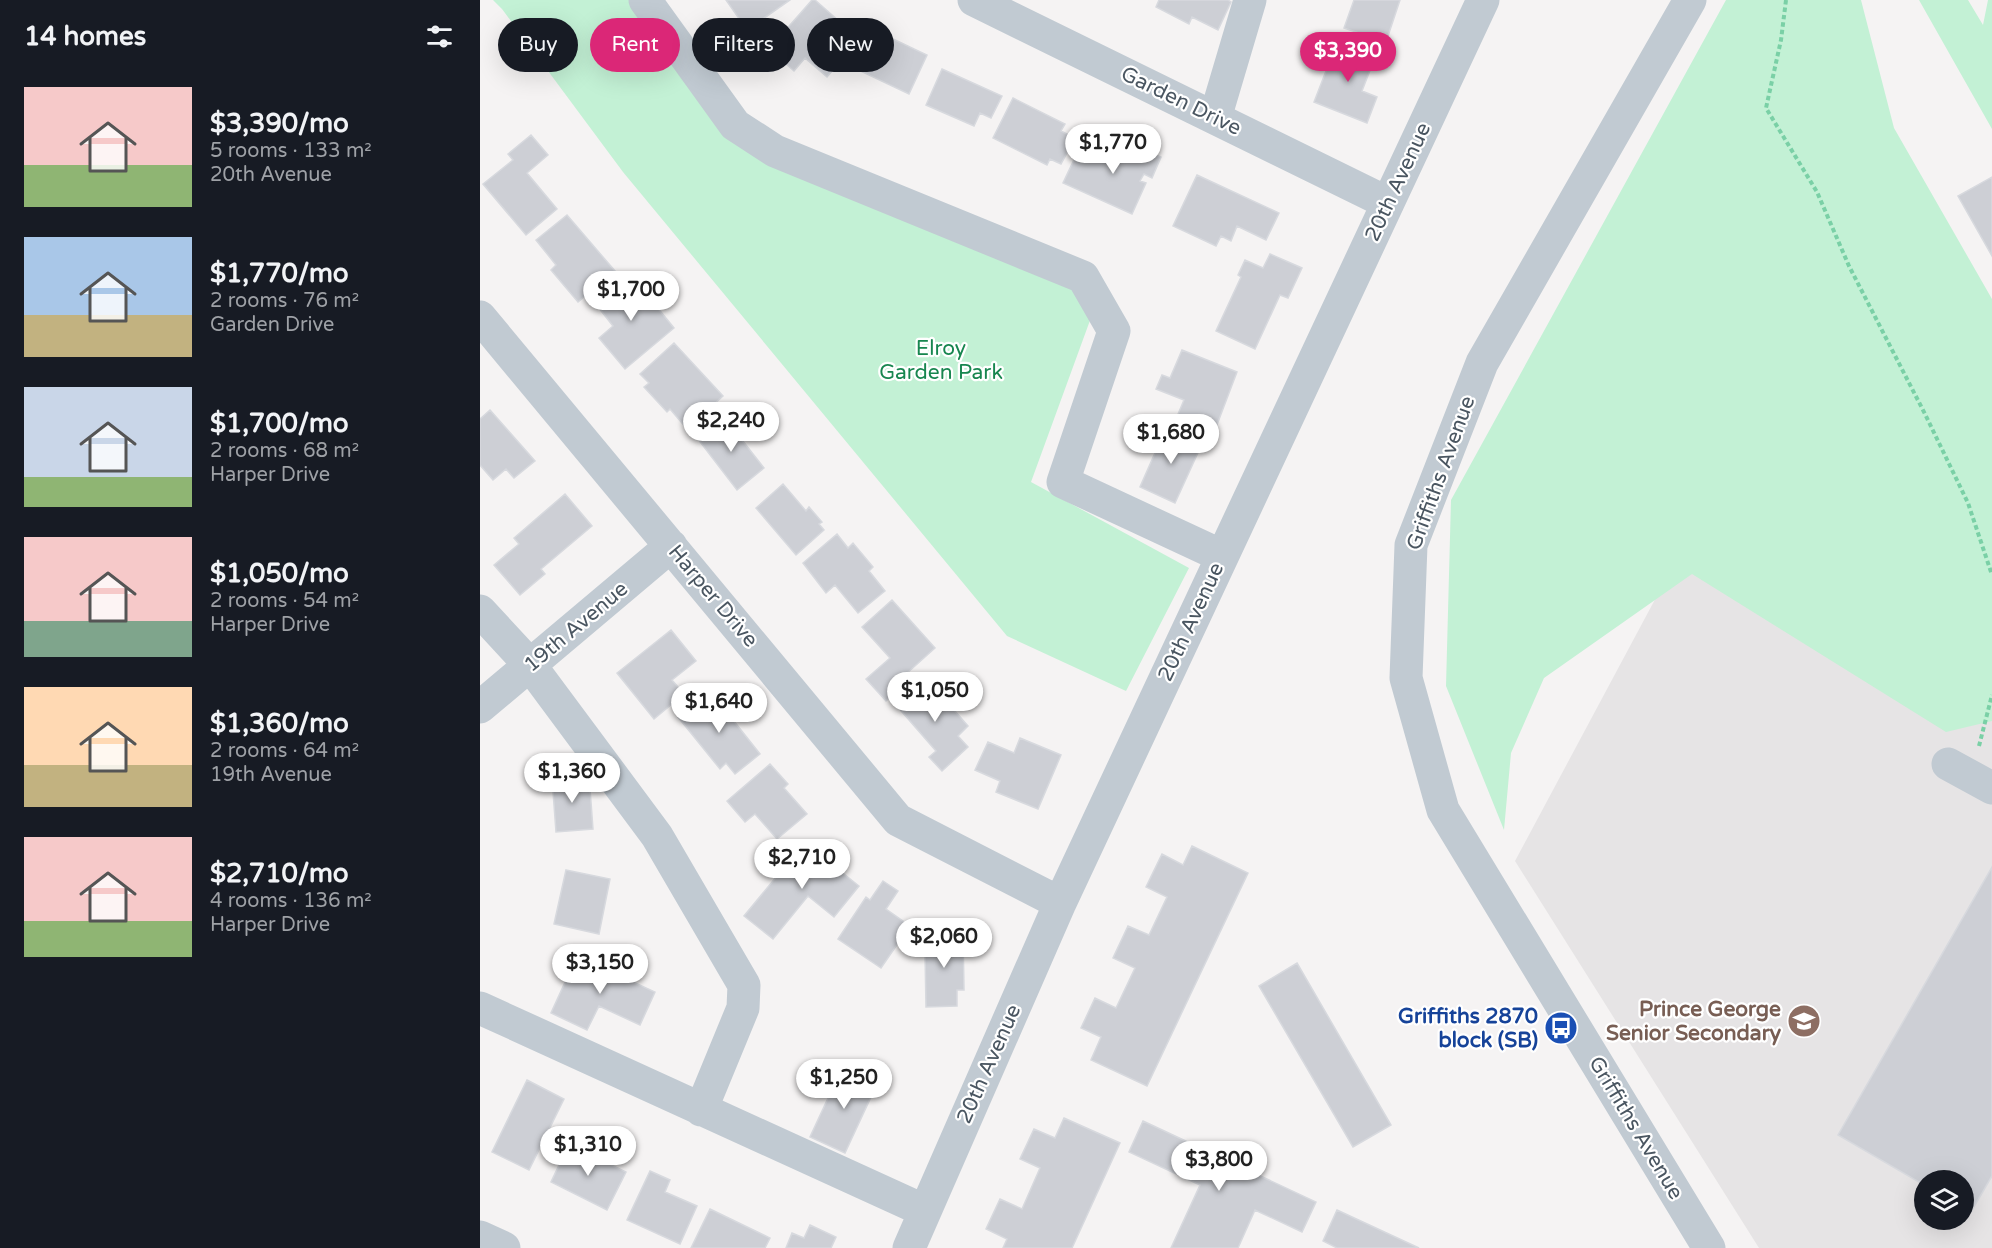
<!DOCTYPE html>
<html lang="en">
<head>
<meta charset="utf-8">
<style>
  :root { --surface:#171b24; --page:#242831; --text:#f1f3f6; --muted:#9ea1a6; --accent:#db2777 }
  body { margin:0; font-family:"Varela Round",sans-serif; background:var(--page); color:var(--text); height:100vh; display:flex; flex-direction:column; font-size:22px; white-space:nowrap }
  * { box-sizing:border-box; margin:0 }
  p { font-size:20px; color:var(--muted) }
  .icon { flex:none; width:33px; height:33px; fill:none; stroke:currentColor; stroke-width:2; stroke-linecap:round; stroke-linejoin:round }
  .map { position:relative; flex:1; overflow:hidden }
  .panel { display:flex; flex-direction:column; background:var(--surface); width:480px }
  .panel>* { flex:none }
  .top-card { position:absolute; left:18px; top:18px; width:570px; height:54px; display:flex; gap:12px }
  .controls { position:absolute; left:1434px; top:1170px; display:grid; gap:12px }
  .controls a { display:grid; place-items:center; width:60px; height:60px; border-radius:50%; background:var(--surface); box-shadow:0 6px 24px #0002; font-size:30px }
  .price { position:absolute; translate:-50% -51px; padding:0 14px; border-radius:21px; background:#fff; color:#222; font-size:20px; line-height:39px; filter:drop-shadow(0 2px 3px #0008) }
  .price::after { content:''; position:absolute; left:50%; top:36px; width:18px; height:14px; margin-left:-9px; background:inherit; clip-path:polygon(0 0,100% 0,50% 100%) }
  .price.active { background:var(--accent); color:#fff }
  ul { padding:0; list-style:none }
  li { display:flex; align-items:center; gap:18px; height:150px; padding:0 24px }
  li span { display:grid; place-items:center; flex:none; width:168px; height:120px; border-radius:0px; color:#555 }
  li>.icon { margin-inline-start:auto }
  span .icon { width:72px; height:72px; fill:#fffc; stroke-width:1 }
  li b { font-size:26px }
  h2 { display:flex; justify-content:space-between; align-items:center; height:72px; padding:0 24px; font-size:26px }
  .chip { padding:0 21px; border-radius:27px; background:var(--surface); box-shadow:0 6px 24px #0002; font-size:21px; line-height:54px }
  .chip.active { background:var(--accent); color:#fff }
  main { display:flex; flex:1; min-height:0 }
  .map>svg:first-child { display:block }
  .education { fill:#e6e4e5; fill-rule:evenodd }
  .green { fill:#c3f1d5 }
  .building { fill:#cdcfd5; stroke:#d7d9de; stroke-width:1.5 }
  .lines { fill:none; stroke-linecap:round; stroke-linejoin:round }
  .path { stroke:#7ad0a6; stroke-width:4; stroke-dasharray:4.5 3; stroke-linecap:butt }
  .minor { stroke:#c1cad2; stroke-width:33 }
  .labels { text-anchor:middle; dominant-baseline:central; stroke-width:4.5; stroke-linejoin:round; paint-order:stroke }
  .street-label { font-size:21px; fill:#4a5661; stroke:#fff }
  .park-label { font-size:21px; fill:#17864f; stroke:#fff }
  .education-label { font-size:21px; font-weight:bold; fill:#785e54; stroke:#fff; text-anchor:end }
  .transit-label { font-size:21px; font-weight:bold; fill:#164399; stroke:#fff; text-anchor:end }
</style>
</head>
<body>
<main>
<section class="panel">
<h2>14 homes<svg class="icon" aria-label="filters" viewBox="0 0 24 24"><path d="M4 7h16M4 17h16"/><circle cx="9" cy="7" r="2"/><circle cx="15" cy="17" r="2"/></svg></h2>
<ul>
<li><span style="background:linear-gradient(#f6c9c9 65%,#8fb573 0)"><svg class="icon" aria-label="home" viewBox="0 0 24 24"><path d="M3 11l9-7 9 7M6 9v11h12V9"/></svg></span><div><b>$3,390/mo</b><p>5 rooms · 133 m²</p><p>20th Avenue</p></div></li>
<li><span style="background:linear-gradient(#a9c7e8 65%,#c2b280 0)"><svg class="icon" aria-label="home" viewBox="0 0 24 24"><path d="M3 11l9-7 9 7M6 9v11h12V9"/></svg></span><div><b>$1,770/mo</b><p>2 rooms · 76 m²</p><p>Garden Drive</p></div></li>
<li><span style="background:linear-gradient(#c9d6e8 75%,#8fb573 0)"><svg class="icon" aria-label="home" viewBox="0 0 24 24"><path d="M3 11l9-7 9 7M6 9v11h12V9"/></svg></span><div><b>$1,700/mo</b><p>2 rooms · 68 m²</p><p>Harper Drive</p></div></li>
<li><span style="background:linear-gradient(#f6c9c9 70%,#7fa58c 0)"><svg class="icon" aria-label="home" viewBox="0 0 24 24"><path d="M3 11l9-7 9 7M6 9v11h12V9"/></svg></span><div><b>$1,050/mo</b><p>2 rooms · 54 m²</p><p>Harper Drive</p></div></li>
<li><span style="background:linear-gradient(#ffd9b3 65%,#c2b280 0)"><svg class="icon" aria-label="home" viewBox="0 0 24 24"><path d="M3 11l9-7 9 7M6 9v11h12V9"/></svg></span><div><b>$1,360/mo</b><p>2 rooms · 64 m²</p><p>19th Avenue</p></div></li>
<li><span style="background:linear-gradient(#f6c9c9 70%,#8fb573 0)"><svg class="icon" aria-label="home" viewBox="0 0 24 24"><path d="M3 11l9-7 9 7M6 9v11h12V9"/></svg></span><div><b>$2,710/mo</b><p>4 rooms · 136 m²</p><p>Harper Drive</p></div></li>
</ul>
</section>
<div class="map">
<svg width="1512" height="1248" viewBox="0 0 1512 1248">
  <rect width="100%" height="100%" fill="#f5f3f3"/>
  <path class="education" d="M 1202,549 L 1512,721 L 1512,1248 L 1279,1248 L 1035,861 ZM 1444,1180 L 1484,1180 L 1484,1220 L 1444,1220 Z"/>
  <path class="green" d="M 13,0 L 154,0 L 284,144 L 620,293 L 551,482 L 709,568 L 646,691 L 527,636 L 143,172 L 22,9 Z
    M 1246,0 L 1381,0 L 1414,128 L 1512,299 L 1512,721 L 1466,732 L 1212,574 L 1064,678 L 1031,753 L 1024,830 L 966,686 L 971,500 Z
    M 1439,0 L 1488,0 L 1503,25 L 1508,0 L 1512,0 L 1512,129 Z"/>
  <path class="building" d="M 246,0 L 310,0 L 267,30 Z
    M 332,0 L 335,0 L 360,22 L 346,38 L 366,55 L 347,77 L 325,58 L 314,71 L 289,49 Z
    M 679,0 L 748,0 L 751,2 L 738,30 L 712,17 L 709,24 L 676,7 Z
    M 874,0 L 920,0 L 906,42 L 864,28 Z
    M 392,29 L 447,55 L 429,94 L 374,68 Z
    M 858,40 L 896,55 L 882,91 L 897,97 L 887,123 L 834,102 Z
    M 462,69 L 522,96 L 511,118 L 500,113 L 494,126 L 446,105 Z
    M 533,98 L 585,124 L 581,131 L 595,138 L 581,164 L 570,159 L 567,165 L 513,138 Z
    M 51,135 L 68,155 L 47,173 L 77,209 L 46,235 L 3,184 L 33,160 L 28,154 Z
    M 645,140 L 681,157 L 672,178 L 664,174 L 660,181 L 666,183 L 652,214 L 583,183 L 600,147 L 636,163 Z
    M 717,175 L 799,213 L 786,240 L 757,226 L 751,241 L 741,236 L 736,246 L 693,226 Z
    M 1512,177 L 1512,256 L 1478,196 Z
    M 87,215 L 135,271 L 98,302 L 71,270 L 76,265 L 56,240 Z
    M 790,254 L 822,268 L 808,298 L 800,295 L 775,349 L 736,331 L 761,277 L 758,275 L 765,260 L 783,268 Z
    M 150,274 L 194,328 L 145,369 L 119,338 L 133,326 L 115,303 Z
    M 194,343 L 243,396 L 207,429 L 190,409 L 187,412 L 164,387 L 169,383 L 160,374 Z
    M 702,350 L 757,372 L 735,430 L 698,414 L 704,400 L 676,389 L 682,375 L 690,378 Z
    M 10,410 L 55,461 L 34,478 L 26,469 L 13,480 L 0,465 L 0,419 Z
    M 244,417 L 284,468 L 257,490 L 217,438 Z
    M 686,428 L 722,444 L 695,503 L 660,487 Z
    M 303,484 L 326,511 L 329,507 L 342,522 L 339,524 L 344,530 L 316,555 L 276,508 Z
    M 85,494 L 112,526 L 61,569 L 65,574 L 40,595 L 14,565 L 39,544 L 34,538 Z
    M 357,534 L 368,548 L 373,543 L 393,567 L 389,571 L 405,591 L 378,613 L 355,585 L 346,593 L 323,563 Z
    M 412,600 L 455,648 L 426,674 L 430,679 L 406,701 L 386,679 L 410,658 L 382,627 Z
    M 191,630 L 216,661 L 192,680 L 204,694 L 174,719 L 137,673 Z
    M 446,678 L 488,726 L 478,736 L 488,747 L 462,771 L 449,757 L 456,751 L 416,705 Z
    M 230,691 L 280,754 L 255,774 L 246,763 L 240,769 L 198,717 Z
    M 540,738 L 581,755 L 558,809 L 516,792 L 520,781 L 495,770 L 508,742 L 534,753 Z
    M 290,764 L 308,784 L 304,788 L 327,814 L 297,839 L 275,814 L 265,822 L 247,801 Z
    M 109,775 L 113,829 L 76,832 L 72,778 Z
    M 325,842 L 340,854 L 344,849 L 364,865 L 359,870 L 379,886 L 354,917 L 328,896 L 293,939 L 264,916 Z
    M 712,846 L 768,873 L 667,1086 L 611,1060 L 621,1037 L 601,1028 L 615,998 L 636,1008 L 655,968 L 633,958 L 648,926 L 669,935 L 687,897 L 666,887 L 682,854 L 703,865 Z
    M 1512,867 L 1512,1176 L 1491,1212 L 1484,1207 L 1484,1180 L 1444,1180 L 1444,1185 L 1358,1135 Z
    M 86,870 L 130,879 L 119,934 L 74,924 Z
    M 403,881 L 418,891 L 406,909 L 430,926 L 401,968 L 358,939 L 386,897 L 390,900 Z
    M 483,931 L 484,990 L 477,990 L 477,1006 L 446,1007 L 445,953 L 450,953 L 450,932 Z
    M 97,956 L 175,992 L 160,1025 L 119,1006 L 107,1030 L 71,1013 Z
    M 817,963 L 911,1125 L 873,1147 L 779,986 Z
    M 362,1068 L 397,1084 L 365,1153 L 330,1137 Z
    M 47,1080 L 84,1099 L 49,1170 L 12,1152 Z
    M 584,1118 L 640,1143 L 592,1248 L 523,1248 L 527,1239 L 506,1229 L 520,1199 L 542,1209 L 560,1168 L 540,1159 L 554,1129 L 575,1138 Z
    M 663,1121 L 836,1202 L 822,1232 L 775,1210 L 758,1248 L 691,1248 L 720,1185 L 649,1152 Z
    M 89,1144 L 146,1172 L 127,1210 L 71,1182 Z
    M 170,1171 L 190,1180 L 185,1192 L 217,1206 L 200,1244 L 147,1220 Z
    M 230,1209 L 290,1238 L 285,1248 L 211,1248 Z
    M 857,1210 L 939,1248 L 857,1248 L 843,1241 Z
    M 330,1225 L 356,1237 L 351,1248 L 306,1248 L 312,1233 L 324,1238 Z"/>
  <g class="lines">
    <path class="path" d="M 1306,0 L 1301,40 L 1286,108 L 1337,192 L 1369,266 L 1445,414 L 1488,503 L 1512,575
      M 1499,746 L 1512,695"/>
    <path class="minor" d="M 165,0 L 255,125 L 295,151 L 603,277 L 634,331 L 583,482 L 742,556
      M 494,0 L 908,203
      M 1210,0 L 1002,363 L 931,545 L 926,678 L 963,810 L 1229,1248
      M 735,118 L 770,0
      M 0,317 L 418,820 L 580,903
      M 0,611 L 50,665 L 177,836 L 264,985 L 263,1008 L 221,1110
      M 0,707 L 191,546
      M 1468,764 L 1512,788
      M 0,1008 L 445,1211
      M 0,1237 L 24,1248
      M 429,1248 L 580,903 L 1003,0"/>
  </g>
  <defs>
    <g id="school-disc" transform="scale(1.725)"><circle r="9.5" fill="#8d6e63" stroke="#fff"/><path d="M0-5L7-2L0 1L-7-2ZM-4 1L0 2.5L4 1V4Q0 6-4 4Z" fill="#fff"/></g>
    <g id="bus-disc" transform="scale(1.725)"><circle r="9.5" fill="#1a4fb4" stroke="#fff"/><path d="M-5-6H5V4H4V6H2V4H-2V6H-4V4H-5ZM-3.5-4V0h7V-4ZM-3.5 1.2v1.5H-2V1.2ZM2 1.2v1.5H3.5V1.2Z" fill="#fff"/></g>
  </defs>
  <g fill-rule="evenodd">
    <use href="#school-disc" x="1324" y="1021"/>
    <use href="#bus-disc" x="1081" y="1028"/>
  </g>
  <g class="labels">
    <g class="street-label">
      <text transform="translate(701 101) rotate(26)">Garden Drive</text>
      <text transform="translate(918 182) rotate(-65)">20th Avenue</text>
      <text transform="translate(961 473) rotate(-70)">Griffiths Avenue</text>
      <text transform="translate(233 596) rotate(50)">Harper Drive</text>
      <text transform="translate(711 622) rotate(-65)">20th Avenue</text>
      <text transform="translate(96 627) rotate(-40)">19th Avenue</text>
      <text transform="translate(509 1064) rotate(-66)">20th Avenue</text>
      <text transform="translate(1156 1128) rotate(59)">Griffiths Avenue</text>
    </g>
    <g class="park-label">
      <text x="461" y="348">Elroy<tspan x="461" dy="24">Garden Park</tspan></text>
    </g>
    <g class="education-label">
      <text x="1301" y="1009">Prince George<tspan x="1301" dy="24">Senior Secondary</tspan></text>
    </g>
    <g class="transit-label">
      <text x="1058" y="1016">Griffiths 2870<tspan x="1058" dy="24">block (SB)</tspan></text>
    </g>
  </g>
</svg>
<div class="controls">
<a><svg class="icon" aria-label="layers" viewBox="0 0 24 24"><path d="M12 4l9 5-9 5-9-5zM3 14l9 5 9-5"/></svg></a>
</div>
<b class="price active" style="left:868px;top:83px">$3,390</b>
<b class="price" style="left:633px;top:175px">$1,770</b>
<b class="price" style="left:151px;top:322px">$1,700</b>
<b class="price" style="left:251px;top:453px">$2,240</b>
<b class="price" style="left:691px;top:465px">$1,680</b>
<b class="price" style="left:455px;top:723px">$1,050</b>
<b class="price" style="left:239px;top:734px">$1,640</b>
<b class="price" style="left:92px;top:804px">$1,360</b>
<b class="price" style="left:322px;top:890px">$2,710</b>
<b class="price" style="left:464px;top:969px">$2,060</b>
<b class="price" style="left:120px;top:995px">$3,150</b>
<b class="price" style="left:364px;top:1110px">$1,250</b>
<b class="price" style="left:108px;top:1177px">$1,310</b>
<b class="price" style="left:739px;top:1192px">$3,800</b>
<div class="top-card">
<a class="chip">Buy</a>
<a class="chip active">Rent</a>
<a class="chip">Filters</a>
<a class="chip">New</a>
</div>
</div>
</main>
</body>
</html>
